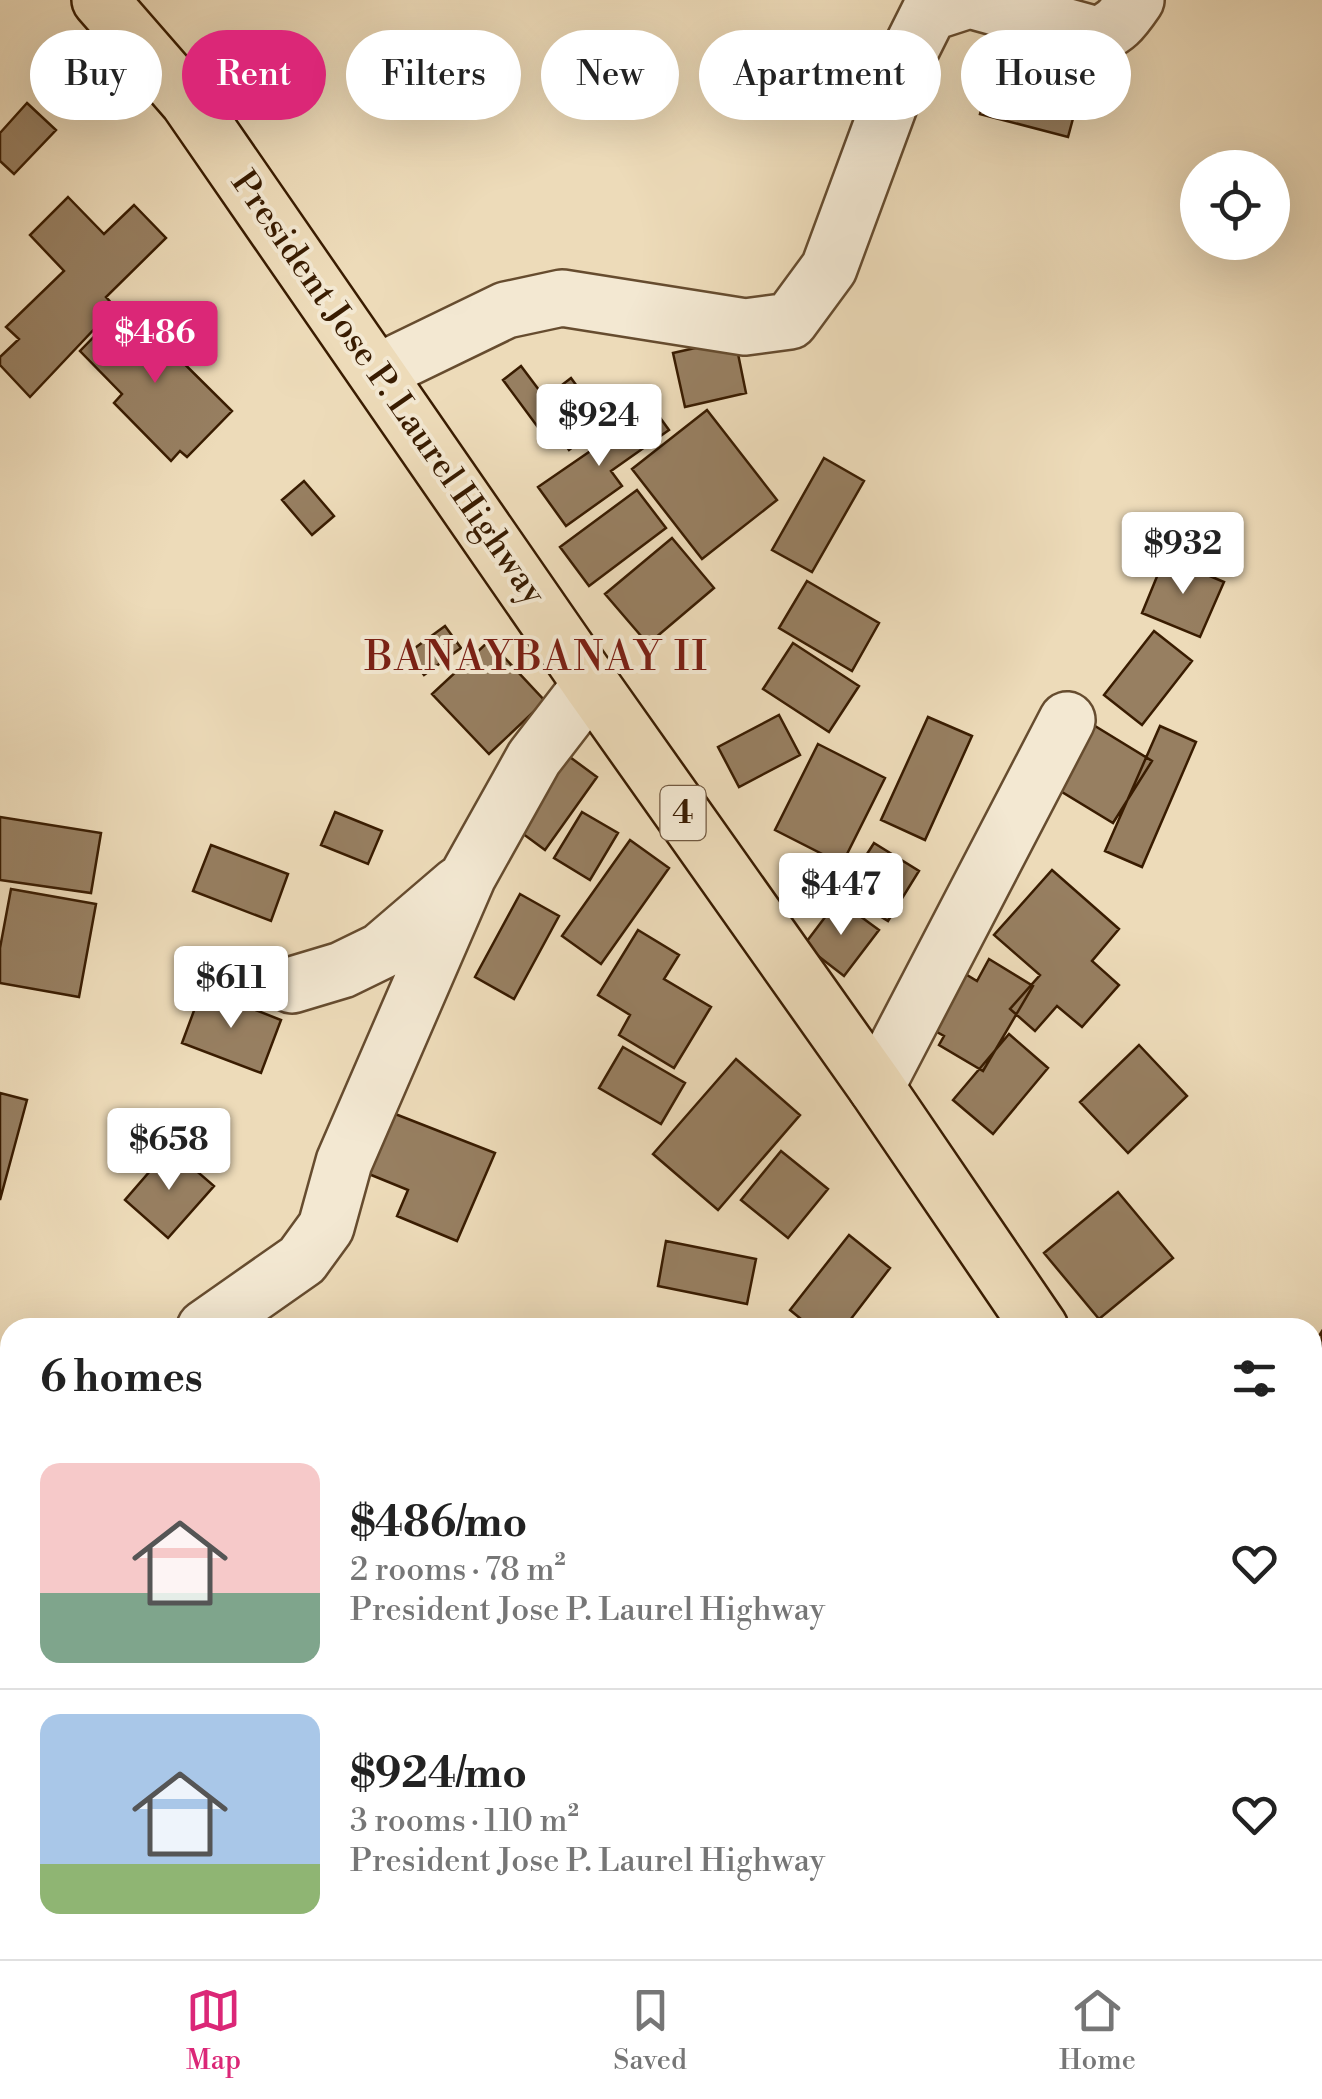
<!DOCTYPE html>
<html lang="en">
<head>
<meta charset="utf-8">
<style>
  :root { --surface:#fff; --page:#f6f6f6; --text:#222; --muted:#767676; --line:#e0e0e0; --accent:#db2777 }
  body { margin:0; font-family:"Libre Bodoni",serif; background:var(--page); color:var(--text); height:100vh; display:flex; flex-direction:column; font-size:38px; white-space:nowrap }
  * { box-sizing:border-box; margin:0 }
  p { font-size:32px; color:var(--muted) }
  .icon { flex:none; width:55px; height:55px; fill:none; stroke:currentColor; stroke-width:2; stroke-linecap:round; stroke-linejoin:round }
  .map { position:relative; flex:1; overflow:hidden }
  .panel { position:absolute; left:0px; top:1318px; width:1322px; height:642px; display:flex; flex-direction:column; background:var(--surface); border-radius:30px 30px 0 0; box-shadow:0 10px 40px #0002 }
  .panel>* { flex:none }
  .banner { position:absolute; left:30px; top:30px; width:1262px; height:90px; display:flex; gap:20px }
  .controls { position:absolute; left:1180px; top:150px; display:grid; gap:20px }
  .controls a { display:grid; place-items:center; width:110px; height:110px; border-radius:50%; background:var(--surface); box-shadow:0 10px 40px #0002; font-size:50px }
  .price { position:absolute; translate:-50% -85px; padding:0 22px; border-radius:10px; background:#fff; color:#222; font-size:32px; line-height:65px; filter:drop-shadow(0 2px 5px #0008) }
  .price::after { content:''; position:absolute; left:50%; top:60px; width:30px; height:22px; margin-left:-15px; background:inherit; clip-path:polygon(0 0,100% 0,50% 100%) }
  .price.selected { background:var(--accent); color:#fff }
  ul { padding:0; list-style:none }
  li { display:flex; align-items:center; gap:30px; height:250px; padding:0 40px }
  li+li { border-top:2px solid var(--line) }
  li span { display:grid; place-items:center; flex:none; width:280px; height:200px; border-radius:20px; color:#555 }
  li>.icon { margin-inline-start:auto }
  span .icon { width:120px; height:120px; fill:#fffc; stroke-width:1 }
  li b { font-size:42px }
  h2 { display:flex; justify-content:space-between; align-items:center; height:120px; padding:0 40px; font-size:42px }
  .tag { padding:0 35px; border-radius:45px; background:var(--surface); box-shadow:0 10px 40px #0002; font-size:35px; line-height:90px }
  .tag.selected { background:var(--accent); color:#fff }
  .tab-bar { display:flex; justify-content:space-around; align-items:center; height:140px; border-top:2px solid var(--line); background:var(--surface); font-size:28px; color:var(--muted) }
  .tab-bar a { display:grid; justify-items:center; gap:5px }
  .tab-bar .selected { color:var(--accent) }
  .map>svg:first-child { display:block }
  .building { fill:#977f61; stroke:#391c01; stroke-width:2.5 }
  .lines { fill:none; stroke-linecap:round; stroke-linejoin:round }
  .minor-casing { stroke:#664c2f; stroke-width:60 }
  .highway-casing { stroke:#391c01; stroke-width:60 }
  .minor { stroke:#f3e8d2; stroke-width:55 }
  .highway { stroke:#eddbb9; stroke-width:55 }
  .labels { text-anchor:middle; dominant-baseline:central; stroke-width:8; stroke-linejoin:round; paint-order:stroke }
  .shield { fill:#f3e8d2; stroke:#715940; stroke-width:2.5 }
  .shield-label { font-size:32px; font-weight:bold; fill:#391c01 }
  .street-label { font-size:35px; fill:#391c01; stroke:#f3e8d2 }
  .quarter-label { font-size:40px; letter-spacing:2.5px; fill:#7a1f14; stroke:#f3e8d2 }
</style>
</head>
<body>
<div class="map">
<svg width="1322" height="1959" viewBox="0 0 1322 1959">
  <rect width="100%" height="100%" fill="#eddbb9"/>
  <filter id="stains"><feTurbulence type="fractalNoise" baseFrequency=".002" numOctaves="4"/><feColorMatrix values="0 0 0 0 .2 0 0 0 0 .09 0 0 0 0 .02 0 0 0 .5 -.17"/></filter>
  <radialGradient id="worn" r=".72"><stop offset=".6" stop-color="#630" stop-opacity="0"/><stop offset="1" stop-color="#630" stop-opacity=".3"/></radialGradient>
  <path class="building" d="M 1003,29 L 1091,52 L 1068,137 L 980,114 Z
    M 27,103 L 56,130 L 14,174 L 0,161 L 0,133 Z
    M 68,197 L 104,234 L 134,205 L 166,238 L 106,297 L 115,307 L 30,397 L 0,365 L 0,357 L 19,339 L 6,327 L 64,271 L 30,235 Z
    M 125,305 L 232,411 L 187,457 L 180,451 L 171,461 L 114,403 L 122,394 L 80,351 Z
    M 735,339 L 746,393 L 685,407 L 673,353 Z
    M 521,366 L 545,398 L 571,378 L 604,423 L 569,450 L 550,423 L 540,430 L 503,380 Z
    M 653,408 L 669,430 L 611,471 L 622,486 L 566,526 L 538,487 Z
    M 707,410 L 777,500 L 702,559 L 632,469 Z
    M 824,458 L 864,481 L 812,572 L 772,550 Z
    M 304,481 L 334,516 L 312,535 L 282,500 Z
    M 637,490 L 666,528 L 589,586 L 560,547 Z
    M 672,538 L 714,588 L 648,644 L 605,594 Z
    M 1165,557 L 1224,582 L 1200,637 L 1142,613 Z
    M 807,581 L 879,623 L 852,671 L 779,628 Z
    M 445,626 L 461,648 L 424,675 L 408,653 Z
    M 1154,631 L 1192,661 L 1142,725 L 1104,695 Z
    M 489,641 L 545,701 L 489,754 L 432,694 Z
    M 793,643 L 859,686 L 829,732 L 763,689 Z
    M 779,715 L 800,755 L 739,787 L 718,747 Z
    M 928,717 L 972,736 L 925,840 L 881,820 Z
    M 1082,718 L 1152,761 L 1113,823 L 1044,781 Z
    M 1160,726 L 1196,742 L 1142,867 L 1105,851 Z
    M 818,744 L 885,778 L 842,864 L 775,830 Z
    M 559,749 L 597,777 L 545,850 L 507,822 Z
    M 335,812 L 382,831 L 368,864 L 321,845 Z
    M 582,812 L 618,833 L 590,880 L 554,858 Z
    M 0,817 L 101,833 L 91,893 L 0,880 Z
    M 630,840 L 669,868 L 601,964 L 562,936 Z
    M 874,843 L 919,871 L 888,921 L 842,893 Z
    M 211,845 L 288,874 L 271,921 L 193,891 Z
    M 1052,870 L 1119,929 L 1092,961 L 1119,985 L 1082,1027 L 1057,1006 L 1035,1031 L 1010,1009 L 1040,975 L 994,935 Z
    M 11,889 L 96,904 L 79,997 L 0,983 L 0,948 Z
    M 520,894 L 559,916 L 514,999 L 475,977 Z
    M 838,900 L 879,930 L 844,976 L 804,945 Z
    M 638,930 L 679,955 L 664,979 L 711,1007 L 674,1068 L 619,1035 L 630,1015 L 598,995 Z
    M 989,959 L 1033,986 L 983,1071 L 939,1045 L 944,1036 L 919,1022 L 952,966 L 977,981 Z
    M 202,989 L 281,1020 L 261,1073 L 182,1043 Z
    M 1009,1034 L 1048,1068 L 993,1134 L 953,1100 Z
    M 1139,1045 L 1187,1096 L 1128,1153 L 1080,1102 Z
    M 623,1047 L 685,1083 L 661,1124 L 599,1088 Z
    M 736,1059 L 800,1115 L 718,1210 L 653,1154 Z
    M 0,1093 L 27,1100 L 0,1200 Z
    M 385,1110 L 495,1153 L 457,1241 L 397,1216 L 408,1190 L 359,1170 Z
    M 170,1148 L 214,1186 L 168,1238 L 125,1200 Z
    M 781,1151 L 828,1189 L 788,1238 L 741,1200 Z
    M 1118,1192 L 1173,1258 L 1099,1319 L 1044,1253 Z
    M 849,1235 L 890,1268 L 844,1328 L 812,1328 L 790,1310 Z
    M 666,1241 L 756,1259 L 747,1304 L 658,1286 Z
    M 1322,1331 L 1322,1470 L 1312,1485 L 1312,1347 Z
    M 1322,1585 L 1322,1648 L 1312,1635 L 1312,1591 Z
    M 1322,1924 L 1322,1959 L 1261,1959 L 1277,1950 L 1312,1950 L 1312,1930 Z
    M 868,1950 L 907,1950 L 902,1959 L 883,1959 Z
    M 940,1950 L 985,1950 L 994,1959 L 931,1959 Z"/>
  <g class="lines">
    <g class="minor-casing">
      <path id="minor" d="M 970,0 L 1093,34 C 1114,33 1125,16 1136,0
        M 378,372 L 506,310 L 562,298 L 745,327 L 790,321 L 829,268 L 907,57 L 929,13 L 969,0
        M 292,985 L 342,970 L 381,951 L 458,885
        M 876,1087 L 1067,720
        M 205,1328 L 302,1260 L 326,1227 L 344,1162 L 468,876 L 534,758 L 591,684
        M 1312,1581 L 1322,1568
        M 0,1583 L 10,1568"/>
    </g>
    <g class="highway-casing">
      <path id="highway" d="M 100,0 L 188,101 L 591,684 L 876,1087 L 1040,1328
        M 1312,1703 L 1322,1715"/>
    </g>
    <use href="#minor" class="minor"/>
    <use href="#highway" class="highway"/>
  </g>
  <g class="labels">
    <rect class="shield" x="660.5" y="786" width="45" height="54" rx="8"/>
    <g class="shield-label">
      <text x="683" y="813">4</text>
    </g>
    <g class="street-label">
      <text transform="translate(388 388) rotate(55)">President Jose P. Laurel Highway</text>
    </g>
    <g class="quarter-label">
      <text x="537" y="658">BANAYBANAY II</text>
    </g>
  </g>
  <rect width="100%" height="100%" filter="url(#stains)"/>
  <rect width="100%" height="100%" fill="url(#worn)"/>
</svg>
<div class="controls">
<a><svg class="icon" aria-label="locate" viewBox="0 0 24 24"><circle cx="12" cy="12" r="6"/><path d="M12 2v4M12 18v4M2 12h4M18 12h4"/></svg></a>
</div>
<b class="price selected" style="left:155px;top:386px">$486</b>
<b class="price" style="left:599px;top:469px">$924</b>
<b class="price" style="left:1183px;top:597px">$932</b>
<b class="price" style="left:841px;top:938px">$447</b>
<b class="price" style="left:231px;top:1031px">$611</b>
<b class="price" style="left:169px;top:1193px">$658</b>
<div class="banner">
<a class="tag">Buy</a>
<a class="tag selected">Rent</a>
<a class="tag">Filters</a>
<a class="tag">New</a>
<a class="tag">Apartment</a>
<a class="tag">House</a>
</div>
<section class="panel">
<h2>6 homes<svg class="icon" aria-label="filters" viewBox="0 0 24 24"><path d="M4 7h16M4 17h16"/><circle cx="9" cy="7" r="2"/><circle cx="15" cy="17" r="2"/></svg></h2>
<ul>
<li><span style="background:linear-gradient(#f6c9c9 65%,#7fa58c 0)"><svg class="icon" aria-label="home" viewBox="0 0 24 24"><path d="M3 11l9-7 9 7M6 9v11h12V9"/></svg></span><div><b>$486/mo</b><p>2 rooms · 78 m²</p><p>President Jose P. Laurel Highway</p></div><svg class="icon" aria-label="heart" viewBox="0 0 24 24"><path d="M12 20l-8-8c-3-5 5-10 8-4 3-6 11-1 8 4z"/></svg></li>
<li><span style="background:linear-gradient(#a9c7e8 75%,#8fb573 0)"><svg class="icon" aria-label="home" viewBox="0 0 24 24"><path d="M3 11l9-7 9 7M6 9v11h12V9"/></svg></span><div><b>$924/mo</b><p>3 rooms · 110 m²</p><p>President Jose P. Laurel Highway</p></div><svg class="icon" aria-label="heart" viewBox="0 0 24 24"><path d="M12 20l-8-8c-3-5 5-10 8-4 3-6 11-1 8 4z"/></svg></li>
</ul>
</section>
</div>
<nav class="tab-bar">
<a class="selected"><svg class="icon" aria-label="map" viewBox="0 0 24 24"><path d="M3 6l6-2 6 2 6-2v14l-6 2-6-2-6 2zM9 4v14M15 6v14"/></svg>Map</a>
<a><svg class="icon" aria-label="saved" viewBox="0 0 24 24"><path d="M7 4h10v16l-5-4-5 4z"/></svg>Saved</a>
<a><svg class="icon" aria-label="home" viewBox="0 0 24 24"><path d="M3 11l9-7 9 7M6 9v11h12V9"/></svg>Home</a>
</nav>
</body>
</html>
